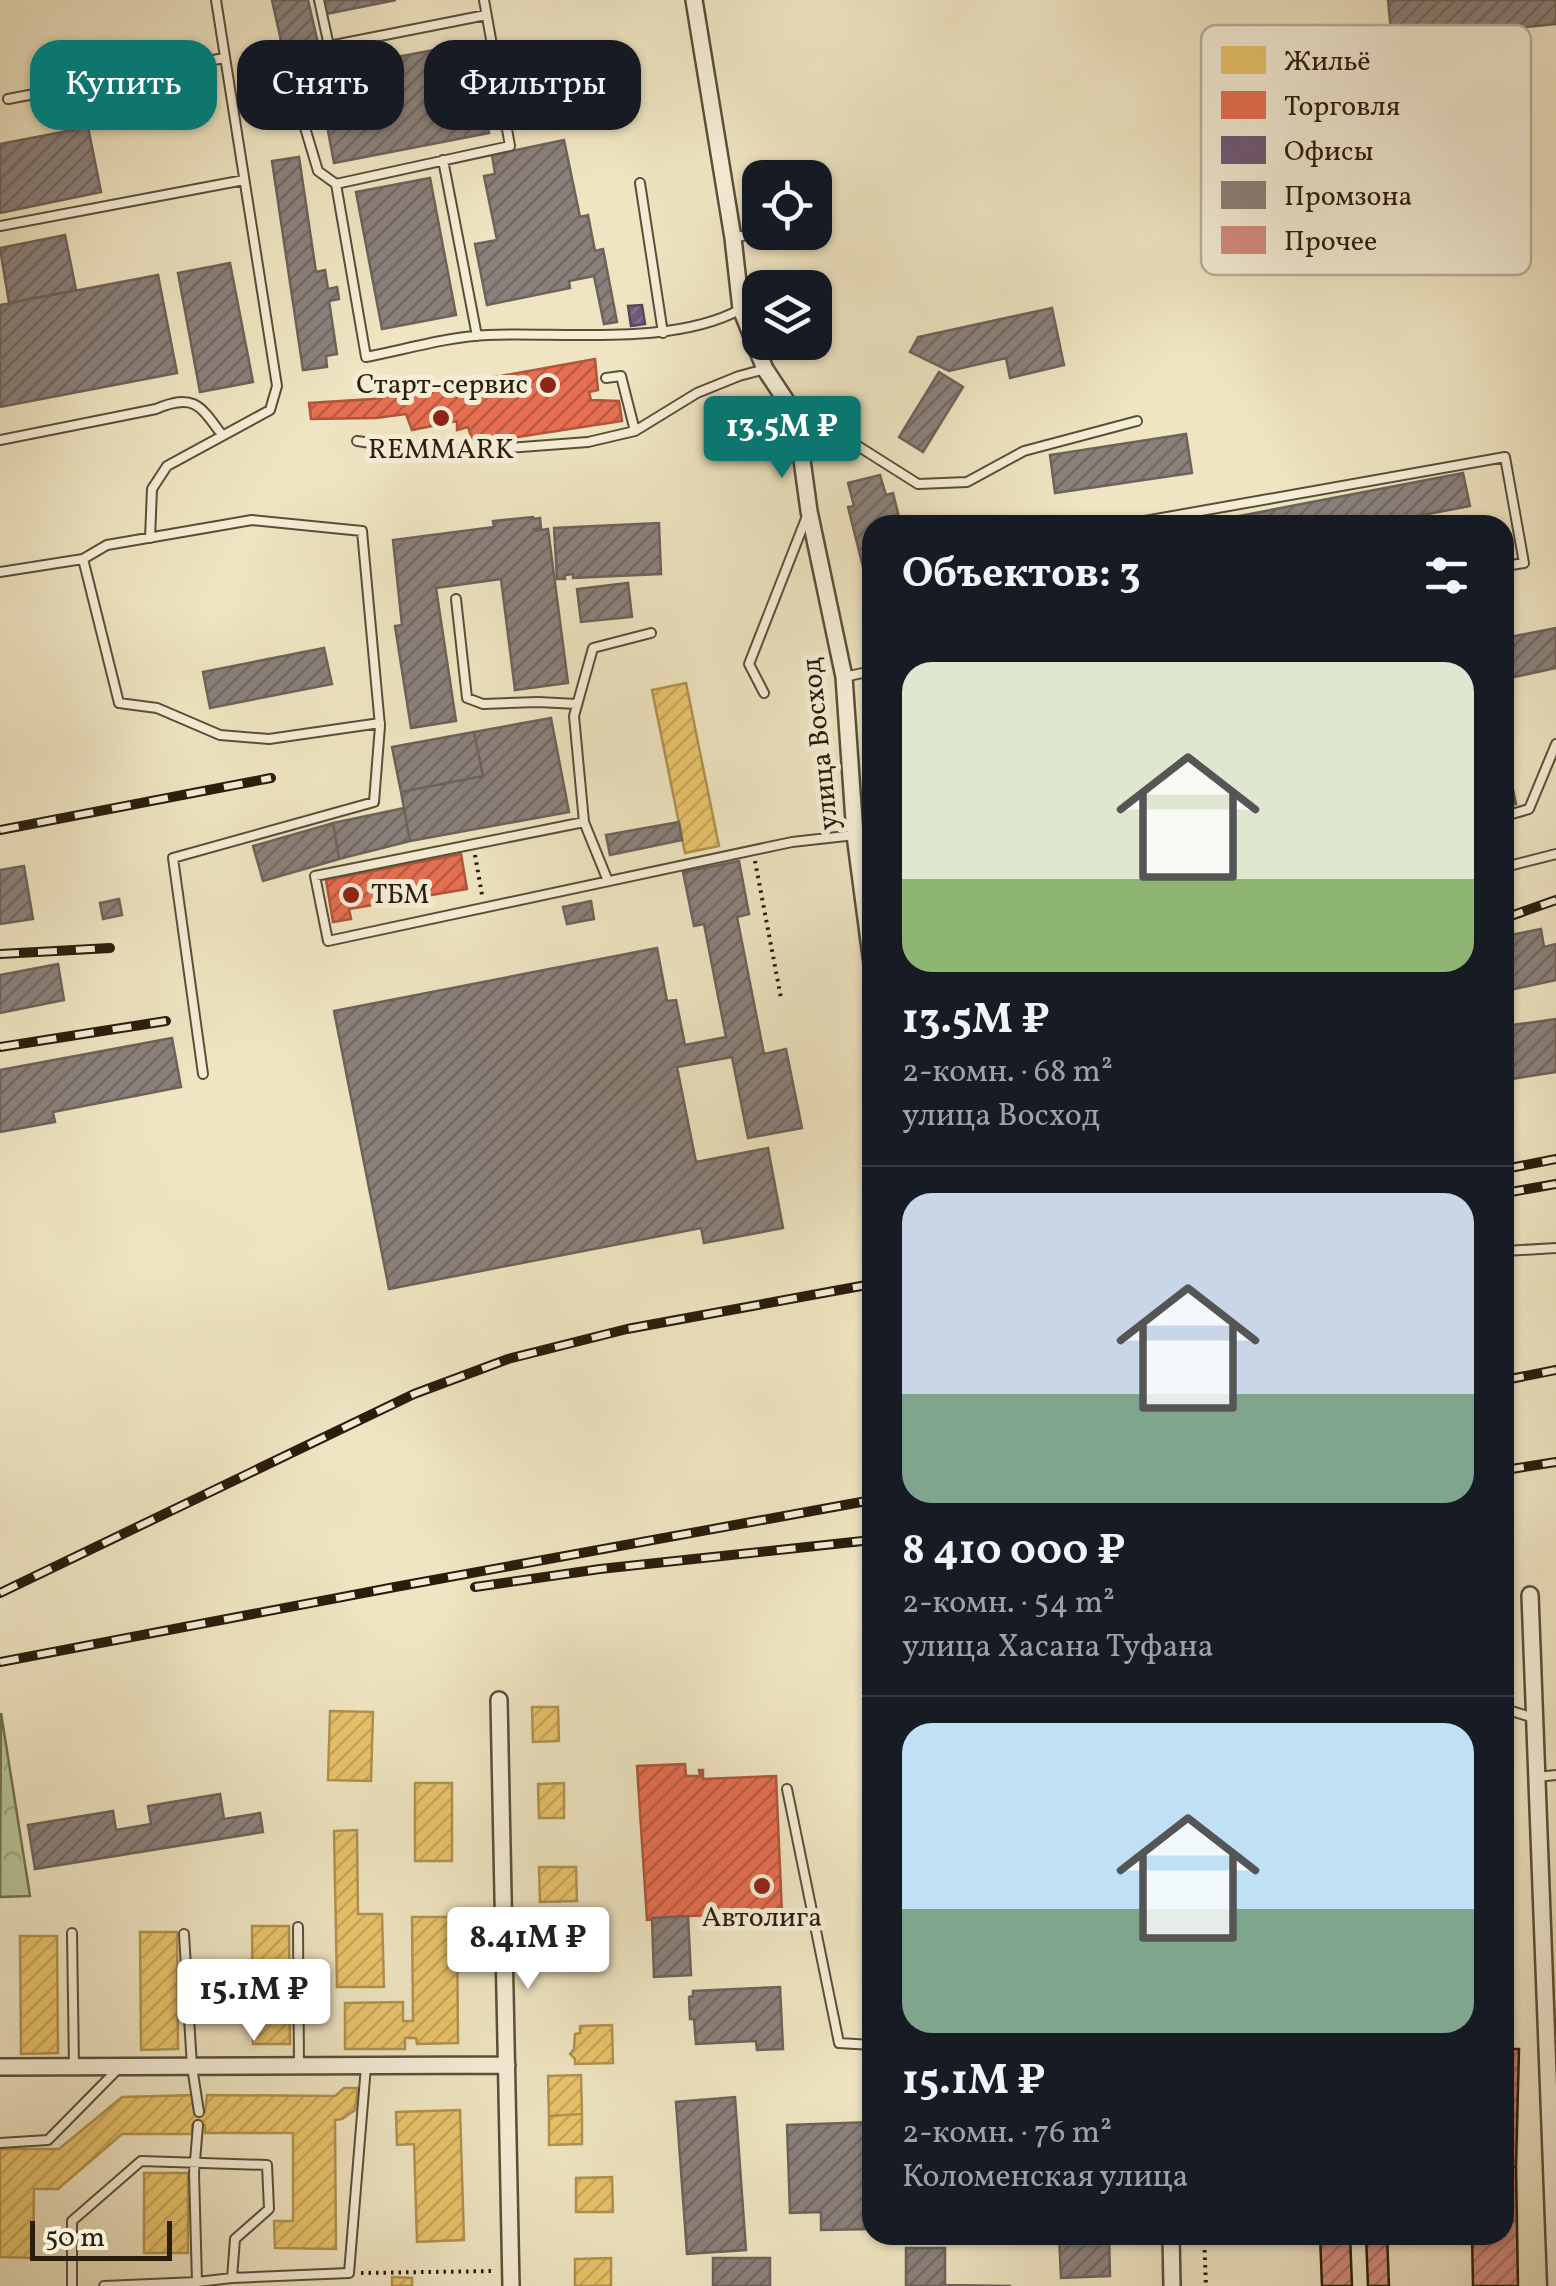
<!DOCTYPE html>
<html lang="ru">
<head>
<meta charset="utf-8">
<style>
  :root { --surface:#171b24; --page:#20242c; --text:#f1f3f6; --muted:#9ea1a6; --line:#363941; --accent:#0f766e }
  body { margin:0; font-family:Vollkorn,serif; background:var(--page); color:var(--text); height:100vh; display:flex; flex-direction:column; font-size:38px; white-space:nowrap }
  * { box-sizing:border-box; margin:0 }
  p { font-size:32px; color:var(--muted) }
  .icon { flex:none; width:55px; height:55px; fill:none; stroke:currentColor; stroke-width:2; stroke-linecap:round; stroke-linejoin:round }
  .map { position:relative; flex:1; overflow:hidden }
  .side { position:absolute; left:862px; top:515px; width:652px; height:1730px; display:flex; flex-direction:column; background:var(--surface); border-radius:30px; box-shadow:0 2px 8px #0004 }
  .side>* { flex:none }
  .hud { position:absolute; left:30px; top:40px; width:682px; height:90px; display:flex; gap:20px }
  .fabs { position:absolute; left:742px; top:160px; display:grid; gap:20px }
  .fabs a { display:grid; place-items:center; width:90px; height:90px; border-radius:20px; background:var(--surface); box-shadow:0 2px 8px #0004; font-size:50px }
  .scale { position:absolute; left:30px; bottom:25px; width:142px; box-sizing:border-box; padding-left:10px; border:5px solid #291d0b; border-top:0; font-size:28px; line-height:35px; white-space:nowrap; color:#291d0b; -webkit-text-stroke:8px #f5eed7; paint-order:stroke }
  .price { position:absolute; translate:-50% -85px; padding:0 22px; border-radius:10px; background:#fff; color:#222; font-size:32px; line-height:65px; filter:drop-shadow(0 2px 5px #0008) }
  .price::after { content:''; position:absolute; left:50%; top:60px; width:30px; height:22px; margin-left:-15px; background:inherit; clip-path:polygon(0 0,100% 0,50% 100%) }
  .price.on { background:var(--accent); color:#fff }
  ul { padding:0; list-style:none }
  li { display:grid; align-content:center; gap:20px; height:530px; padding:0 40px }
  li+li { border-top:2px solid var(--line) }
  li span { display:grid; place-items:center; height:310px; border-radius:30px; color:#555 }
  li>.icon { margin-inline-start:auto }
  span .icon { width:180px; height:180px; fill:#fffc; stroke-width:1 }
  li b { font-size:42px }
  h2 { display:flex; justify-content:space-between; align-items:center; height:120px; padding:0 40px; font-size:42px }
  .tag { padding:0 35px; border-radius:30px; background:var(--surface); box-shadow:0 2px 8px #0004; font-size:35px; line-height:90px }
  .tag.on { background:var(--accent); color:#fff }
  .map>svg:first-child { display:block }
  .forest { fill:url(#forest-crowns); stroke:#707150; stroke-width:2.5 }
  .homes { fill:url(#homes-hatch); stroke:#af924e; stroke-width:2.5 }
  .shops { fill:url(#shops-hatch); stroke:#ae563c; stroke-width:2.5 }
  .offices { fill:url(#offices-hatch); stroke:#594759; stroke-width:2.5 }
  .industry { fill:url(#industry-hatch); stroke:#6d635a; stroke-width:2.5 }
  .building { fill:url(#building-hatch); stroke:#291d0b; stroke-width:2.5 }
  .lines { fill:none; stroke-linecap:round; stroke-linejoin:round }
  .lane-casing { stroke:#5a4f39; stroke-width:12 }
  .street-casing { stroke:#5a4f39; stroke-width:20 }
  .path { stroke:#291d0b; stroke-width:4; stroke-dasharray:2.5 5; stroke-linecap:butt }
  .lane { stroke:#f5eed7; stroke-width:8 }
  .street { stroke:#f5eed7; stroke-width:15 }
  .rail-casing { stroke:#291d0b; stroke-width:10 }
  .rail { stroke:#f5eed7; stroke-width:6; stroke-dasharray:19; stroke-linecap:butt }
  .poi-dot { fill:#8f2418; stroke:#f5eed7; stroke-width:4 }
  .labels { text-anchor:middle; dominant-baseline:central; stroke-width:10; stroke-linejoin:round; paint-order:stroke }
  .poi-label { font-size:28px; fill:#291d0b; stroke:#f5eed7 }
  .street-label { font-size:28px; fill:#291d0b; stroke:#f5eed7 }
  .key { fill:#f5eed7; stroke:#b8af9a; stroke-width:2.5 }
  .key-label { font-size:28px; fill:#291d0b }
</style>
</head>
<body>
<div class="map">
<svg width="1556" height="2286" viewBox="0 0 1556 2286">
  <defs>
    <pattern id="forest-crowns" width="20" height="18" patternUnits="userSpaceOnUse" patternTransform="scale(2.5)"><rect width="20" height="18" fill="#b7c595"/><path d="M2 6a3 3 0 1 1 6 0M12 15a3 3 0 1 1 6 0" fill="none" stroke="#9da97f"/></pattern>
    <pattern id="homes-hatch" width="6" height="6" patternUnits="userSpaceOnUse" patternTransform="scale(2.5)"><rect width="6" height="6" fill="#e9c46a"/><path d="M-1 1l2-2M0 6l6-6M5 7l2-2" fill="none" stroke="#c8a85b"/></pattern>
    <pattern id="shops-hatch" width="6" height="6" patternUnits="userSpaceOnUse" patternTransform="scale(2.5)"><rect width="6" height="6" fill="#e76f51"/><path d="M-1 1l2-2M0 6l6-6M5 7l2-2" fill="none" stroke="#bb5b41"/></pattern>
    <pattern id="offices-hatch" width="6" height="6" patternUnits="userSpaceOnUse" patternTransform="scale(2.5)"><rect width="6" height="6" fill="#6d597a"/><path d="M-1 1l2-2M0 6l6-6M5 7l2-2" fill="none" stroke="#827289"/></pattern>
    <pattern id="industry-hatch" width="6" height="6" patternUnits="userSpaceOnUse" patternTransform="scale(2.5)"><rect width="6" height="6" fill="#8a817c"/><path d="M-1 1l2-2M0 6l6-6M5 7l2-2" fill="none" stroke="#716964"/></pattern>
    <pattern id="building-hatch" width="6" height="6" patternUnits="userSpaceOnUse" patternTransform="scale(2.5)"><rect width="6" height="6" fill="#d48b7d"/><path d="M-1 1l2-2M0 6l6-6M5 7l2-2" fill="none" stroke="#ac7165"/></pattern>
  </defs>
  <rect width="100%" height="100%" fill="#efe5c2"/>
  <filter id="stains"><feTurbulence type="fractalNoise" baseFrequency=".002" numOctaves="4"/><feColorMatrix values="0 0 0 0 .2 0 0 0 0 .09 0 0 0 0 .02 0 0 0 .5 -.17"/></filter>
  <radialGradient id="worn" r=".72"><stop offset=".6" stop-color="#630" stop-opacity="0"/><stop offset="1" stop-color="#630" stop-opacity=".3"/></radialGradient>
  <path class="forest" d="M 1,1713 L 30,1896 L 0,1897 Z"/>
  <path class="homes" d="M 686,683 L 719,846 L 685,853 L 652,690 Z
    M 532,1707 L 558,1707 L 559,1741 L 533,1742 Z
    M 330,1711 L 373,1712 L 371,1781 L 328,1780 Z
    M 415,1783 L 452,1783 L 452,1861 L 415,1861 Z
    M 564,1783 L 564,1818 L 539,1818 L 538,1784 Z
    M 357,1830 L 358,1914 L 382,1914 L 384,1987 L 337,1987 L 334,1831 Z
    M 539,1867 L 576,1867 L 577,1901 L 540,1902 Z
    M 412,1917 L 457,1917 L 458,2043 L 417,2044 L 416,2038 L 405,2038 L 405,2049 L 345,2049 L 345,2003 L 403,2002 L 403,2021 L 413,2021 Z
    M 252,1926 L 289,1926 L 290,2044 L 253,2044 Z
    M 578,1931 L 580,1965 L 548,1966 L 546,1933 Z
    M 140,1932 L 177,1932 L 178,2049 L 141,2050 Z
    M 20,1936 L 57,1936 L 58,2053 L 21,2054 Z
    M 612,2025 L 613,2063 L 575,2064 L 575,2059 L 570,2054 L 574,2049 L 575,2034 L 580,2033 L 580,2026 Z
    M 581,2075 L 582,2114 L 549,2116 L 548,2076 Z
    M 344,2088 L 358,2088 L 355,2110 L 342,2119 L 335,2120 L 336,2249 L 275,2248 L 274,2221 L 293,2221 L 293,2133 L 205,2133 L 205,2125 L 192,2125 L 192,2134 L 122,2134 L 58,2189 L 34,2189 L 33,2258 L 0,2257 L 0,2149 L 59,2149 L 122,2097 L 194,2095 L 194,2112 L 205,2112 L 207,2095 L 335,2096 Z
    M 460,2110 L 464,2240 L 417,2242 L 414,2144 L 397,2145 L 396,2112 Z
    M 582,2114 L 582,2144 L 549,2145 L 549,2116 Z
    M 144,2173 L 188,2173 L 188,2253 L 144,2253 Z
    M 612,2177 L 613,2212 L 576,2212 L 576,2178 Z
    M 611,2258 L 611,2286 L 575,2286 L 575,2259 Z
    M 392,2277 L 412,2278 L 412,2286 L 392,2286 Z"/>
  <path class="shops" d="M 595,359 L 598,390 L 589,392 L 591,400 L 619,401 L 622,421 L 504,439 L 472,440 L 468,427 L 457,430 L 457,421 L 412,430 L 406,414 L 376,418 L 311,419 L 309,403 L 373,399 Z
    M 461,854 L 467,889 L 349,909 L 351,919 L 333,922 L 326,880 Z
    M 685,1764 L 686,1776 L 700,1776 L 699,1770 L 703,1770 L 703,1779 L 776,1776 L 782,1913 L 688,1916 L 647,1920 L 637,1766 Z"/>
  <path class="offices" d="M 642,305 L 645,324 L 631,326 L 628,306 Z"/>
  <path class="industry" d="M 272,0 L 308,0 L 323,65 L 288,72 Z
    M 323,0 L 396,0 L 326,14 Z
    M 1388,0 L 1556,0 L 1556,24 L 1436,36 L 1438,56 L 1394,61 Z
    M 269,43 L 275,80 L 258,83 L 252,46 Z
    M 471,43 L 489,133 L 334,163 L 317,72 Z
    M 88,127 L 101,192 L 0,213 L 0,144 Z
    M 564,140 L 580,217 L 588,215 L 595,251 L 603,249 L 617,322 L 604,324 L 594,276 L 569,281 L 570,288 L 487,305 L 475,244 L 497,240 L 484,176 L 495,174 L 492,155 Z
    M 299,157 L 316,272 L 325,270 L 328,289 L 337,287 L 339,299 L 329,301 L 337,354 L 326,356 L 327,367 L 303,370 L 272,161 Z
    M 430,178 L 456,315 L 382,329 L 356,192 Z
    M 65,235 L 76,290 L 9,303 L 0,248 Z
    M 230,263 L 253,382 L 200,392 L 178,273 Z
    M 158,275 L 177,373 L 0,407 L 0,305 Z
    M 1052,308 L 1064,365 L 1010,378 L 1006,358 L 949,371 L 910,352 L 918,337 Z
    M 939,372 L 963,387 L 923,452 L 899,437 Z
    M 1186,434 L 1192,473 L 1055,493 L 1050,455 Z
    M 1463,473 L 1470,506 L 1371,525 L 1192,525 Z
    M 880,475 L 886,495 L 893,493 L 901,525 L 872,525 L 872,603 L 848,507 L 854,506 L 848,483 Z
    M 533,517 L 534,519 L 540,518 L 541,528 L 534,529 L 535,531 L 548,529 L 568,683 L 515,690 L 501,579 L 436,588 L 456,721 L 411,728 L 395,626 L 402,625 L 393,540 L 494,527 L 493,521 Z
    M 659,523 L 661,574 L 573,578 L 573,574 L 565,575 L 565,579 L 557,579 L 554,528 Z
    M 628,583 L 632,617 L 581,622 L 577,589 Z
    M 1556,628 L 1556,668 L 1505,679 L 1505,638 Z
    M 324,648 L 332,684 L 210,708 L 203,672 Z
    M 551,718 L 569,812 L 410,841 L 401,792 L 483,776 L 474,732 Z
    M 474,732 L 483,776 L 401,792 L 392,747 Z
    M 1505,750 L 1516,804 L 1505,806 Z
    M 404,808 L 410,841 L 339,859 L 333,823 Z
    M 679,822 L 682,840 L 610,855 L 606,835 Z
    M 333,823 L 339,859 L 263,881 L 253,846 Z
    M 739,861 L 749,914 L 737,917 L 764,1054 L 786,1049 L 802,1128 L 748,1138 L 732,1057 L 677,1067 L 696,1162 L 768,1148 L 783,1228 L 704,1243 L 701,1228 L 389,1289 L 334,1011 L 657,948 L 667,1001 L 676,1000 L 685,1045 L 726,1037 L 704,924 L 694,926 L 683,872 Z
    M 24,866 L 33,919 L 0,924 L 0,870 Z
    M 119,899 L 122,915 L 103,919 L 100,903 Z
    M 591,901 L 594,919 L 567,924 L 563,907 Z
    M 1541,929 L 1544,947 L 1556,944 L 1556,980 L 1505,991 L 1505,936 Z
    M 58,964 L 64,1000 L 0,1013 L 0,975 Z
    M 1556,1019 L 1556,1072 L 1505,1080 L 1505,1026 Z
    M 172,1038 L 181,1087 L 53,1112 L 55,1122 L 0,1132 L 0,1070 Z
    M 220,1794 L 224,1819 L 260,1813 L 263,1832 L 35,1869 L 28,1825 L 113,1811 L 116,1830 L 151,1824 L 148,1806 Z
    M 688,1916 L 691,1975 L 654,1977 L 652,1918 Z
    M 780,1987 L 783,2049 L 757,2050 L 756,2041 L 696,2044 L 694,2019 L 690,2019 L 689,1997 L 693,1996 L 693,1991 Z
    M 735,2097 L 746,2250 L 687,2254 L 676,2102 Z
    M 872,2122 L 872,2229 L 821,2230 L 821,2212 L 790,2213 L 787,2125 Z
    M 1059,2235 L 1109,2235 L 1110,2276 L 1061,2278 Z
    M 906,2248 L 945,2248 L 945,2285 L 1011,2286 L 906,2286 Z
    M 713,2258 L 770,2258 L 770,2286 L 713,2286 Z"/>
  <path class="building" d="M 1505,2049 L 1519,2049 L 1516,2167 L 1505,2167 Z
    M 1505,2167 L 1516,2167 L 1518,2286 L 1473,2286 L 1472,2235 L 1505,2235 Z
    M 1320,2235 L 1350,2235 L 1352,2286 L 1322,2286 Z
    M 1366,2235 L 1387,2235 L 1389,2286 L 1368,2286 Z"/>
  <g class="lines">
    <g class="lane-casing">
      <path id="lane" d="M 319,0 L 329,46 L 486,15
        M 484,0 L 510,146 L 336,184 L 366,357 C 403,350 451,336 488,335 C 564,332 674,346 741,309
        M 8,99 L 224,58
        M 297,101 L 318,171 L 336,184
        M 443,160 L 477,336
        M 640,183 L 663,333
        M 0,226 L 244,180
        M 733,238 L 760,232
        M 606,378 L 621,376 L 635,431
        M 797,416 L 831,429 L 918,484 L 967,482 L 1024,451 L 1137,421
        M 0,440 L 156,409 C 194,393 200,405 222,435
        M 357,441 L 421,450 L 469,451 L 588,442 L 635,431 L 697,393 L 739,376 L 765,369
        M 1122,525 L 1505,457 L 1524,563 L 1505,566
        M 150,538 L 152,489 L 167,466 L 270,410 L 277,386 L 216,0
        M 83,559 L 119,703 L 157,708 L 220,735 L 269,739 L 380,723
        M 0,572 L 83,559 L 107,545 L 252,520 L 362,531 L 380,726 L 374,802 L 173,858 L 203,1074
        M 456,599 L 467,698 L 483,704 L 538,702 L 577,704
        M 844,677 L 872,671
        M 764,693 L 749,664 L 807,516
        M 1505,816 L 1529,809 L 1556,744
        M 584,822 L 315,876 L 328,941 L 792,842 L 855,835
        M 1505,867 L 1556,854
        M 608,881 L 584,822 L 574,716 L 593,648 L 651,633
        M 1505,1251 L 1556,1248
        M 1505,1709 L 1534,1718
        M 1537,1777 L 1556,1775
        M 787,1789 L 839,2043 L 872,2045
        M 298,1927 L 299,2066
        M 72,1933 L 74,2067
        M 184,1934 L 192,2067 L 199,2112
        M 0,2143 L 48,2140 L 120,2067
        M 232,2278 L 349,2273 L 366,2066
        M 197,2282 L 194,2173 L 198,2125
        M 72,2286 L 72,2221 L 141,2161 L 267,2165 L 269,2209 L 235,2239 L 232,2278 L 197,2282 L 104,2286"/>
    </g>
    <g class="street-casing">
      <path id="street" d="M 694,0 L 733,238 L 741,309 L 765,369 L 796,416 L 809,511 L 844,677 L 855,835 L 872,964
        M 1530,1595 L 1556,2286
        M 499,1700 L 511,2286
        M 0,2067 L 507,2065
        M 1171,2235 L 1172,2286"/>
    </g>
    <path class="path" d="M 475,855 L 482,895
      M 755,861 L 781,998
      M 1204,2235 L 1206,2286
      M 361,2273 L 496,2271"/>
    <use href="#lane" class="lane"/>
    <use href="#street" class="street"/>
    <g class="rail-casing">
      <path id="rail" d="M 0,830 L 271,778
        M 1505,918 L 1556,900
        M 0,954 L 110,948
        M 0,1047 L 166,1021
        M 1505,1169 L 1556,1159
        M 1505,1193 L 1556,1184
        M 1505,1380 L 1556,1370
        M 1505,1470 L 1556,1462
        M 475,1587 L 600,1569 L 872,1540
        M 0,1593 L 414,1394 L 508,1359 L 627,1329 L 872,1284
        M 0,1662 L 395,1587 L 872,1500"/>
    </g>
    <use href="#rail" class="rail"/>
  </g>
  <g class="poi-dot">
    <circle cx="548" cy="385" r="10"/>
    <circle cx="441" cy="418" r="10"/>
    <circle cx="351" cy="895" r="10"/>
    <circle cx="762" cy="1886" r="10"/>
  </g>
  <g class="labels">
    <g class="poi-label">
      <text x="528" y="385" text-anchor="end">Старт-сервис</text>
      <text x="441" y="450">REMMARK</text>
      <text x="371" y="895" text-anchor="start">ТБМ</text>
      <text x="762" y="1918">Автолига</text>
    </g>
    <g class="street-label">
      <text transform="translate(821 744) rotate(-96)">улица Восход</text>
    </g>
  </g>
  <rect x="1201" y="25" width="330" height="250" rx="15" class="key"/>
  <rect x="1221" y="46" width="45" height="28" fill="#e9c46a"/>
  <rect x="1221" y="91" width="45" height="28" fill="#e76f51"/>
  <rect x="1221" y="136" width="45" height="28" fill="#6d597a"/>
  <rect x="1221" y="181" width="45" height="28" fill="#8a817c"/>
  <rect x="1221" y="226" width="45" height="28" fill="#d48b7d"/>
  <g class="key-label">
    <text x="1284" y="70">Жильё</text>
    <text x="1284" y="115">Торговля</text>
    <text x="1284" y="160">Офисы</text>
    <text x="1284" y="205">Промзона</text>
    <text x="1284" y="250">Прочее</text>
  </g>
  <rect width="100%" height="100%" filter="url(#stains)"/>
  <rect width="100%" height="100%" fill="url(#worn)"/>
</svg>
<div class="fabs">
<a><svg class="icon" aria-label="locate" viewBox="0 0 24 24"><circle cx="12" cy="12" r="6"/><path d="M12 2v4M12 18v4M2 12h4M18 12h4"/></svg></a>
<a><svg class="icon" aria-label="layers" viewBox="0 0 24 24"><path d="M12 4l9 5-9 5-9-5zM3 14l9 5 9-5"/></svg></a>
</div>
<div class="scale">50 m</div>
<b class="price on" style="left:782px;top:481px">13.5M ₽</b>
<b class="price" style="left:528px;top:1992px">8.41M ₽</b>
<b class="price" style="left:254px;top:2044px">15.1M ₽</b>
<div class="hud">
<a class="tag on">Купить</a>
<a class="tag">Снять</a>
<a class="tag">Фильтры</a>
</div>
<section class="side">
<h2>Объектов: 3<svg class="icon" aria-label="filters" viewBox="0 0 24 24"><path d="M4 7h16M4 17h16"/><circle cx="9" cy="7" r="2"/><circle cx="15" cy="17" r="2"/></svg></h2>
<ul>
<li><span style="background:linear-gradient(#dfe7d0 70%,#8fb573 0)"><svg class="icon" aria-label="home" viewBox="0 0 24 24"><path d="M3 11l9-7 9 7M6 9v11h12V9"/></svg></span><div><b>13.5M ₽</b><p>2-комн. · 68 m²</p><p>улица Восход</p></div></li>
<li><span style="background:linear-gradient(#c9d6e8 65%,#7fa58c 0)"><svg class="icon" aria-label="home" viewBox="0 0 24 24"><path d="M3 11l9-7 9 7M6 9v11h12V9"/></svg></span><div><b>8 410 000 ₽</b><p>2-комн. · 54 m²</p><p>улица Хасана Туфана</p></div></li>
<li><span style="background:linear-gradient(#bfe0f5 60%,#7fa58c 0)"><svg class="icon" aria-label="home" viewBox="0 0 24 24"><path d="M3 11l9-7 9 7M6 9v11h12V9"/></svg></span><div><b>15.1M ₽</b><p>2-комн. · 76 m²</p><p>Коломенская улица</p></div></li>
</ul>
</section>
</div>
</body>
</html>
